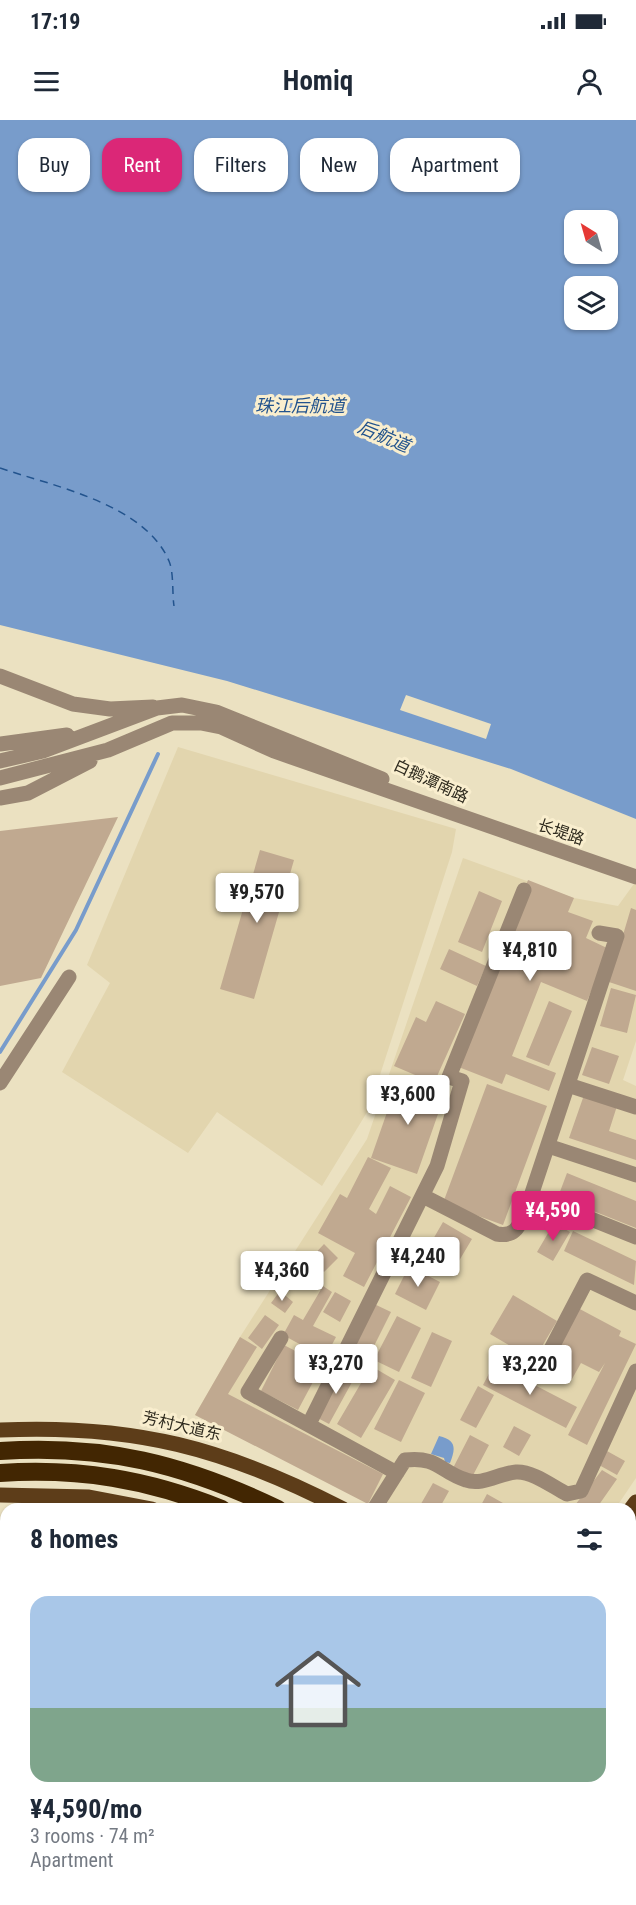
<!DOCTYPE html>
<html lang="en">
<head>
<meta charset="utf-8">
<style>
  :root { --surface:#fff; --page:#f2f2f3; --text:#1f2937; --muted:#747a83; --accent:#db2777 }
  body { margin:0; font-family:"Roboto Condensed","Noto Sans SC",sans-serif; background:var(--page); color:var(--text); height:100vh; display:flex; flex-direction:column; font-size:22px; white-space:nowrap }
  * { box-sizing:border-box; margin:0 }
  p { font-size:20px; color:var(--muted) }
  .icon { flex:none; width:33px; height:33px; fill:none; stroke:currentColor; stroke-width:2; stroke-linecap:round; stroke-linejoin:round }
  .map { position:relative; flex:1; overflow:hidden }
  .details { position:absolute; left:0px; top:1383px; width:636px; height:402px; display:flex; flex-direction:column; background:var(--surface); border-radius:18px 18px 0 0; box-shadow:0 2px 4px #0004 }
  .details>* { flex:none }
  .guide { position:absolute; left:18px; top:18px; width:600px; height:54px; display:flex; gap:12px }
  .needle { width:39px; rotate:323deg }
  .controls { position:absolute; left:564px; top:90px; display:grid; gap:12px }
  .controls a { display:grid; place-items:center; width:54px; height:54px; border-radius:12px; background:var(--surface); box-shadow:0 2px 4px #0004; font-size:30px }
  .price { position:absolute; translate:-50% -51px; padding:0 14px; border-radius:6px; background:#fff; color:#222; font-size:20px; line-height:39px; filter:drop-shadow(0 2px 3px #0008) }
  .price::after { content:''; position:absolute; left:50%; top:36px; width:18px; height:14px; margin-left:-9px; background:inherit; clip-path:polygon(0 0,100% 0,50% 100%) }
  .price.selected { background:var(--accent); color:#fff }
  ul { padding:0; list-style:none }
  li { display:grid; align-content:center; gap:12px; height:318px; padding:0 30px }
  li span { display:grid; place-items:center; height:186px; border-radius:18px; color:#555 }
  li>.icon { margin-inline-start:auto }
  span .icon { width:108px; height:108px; fill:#fffc; stroke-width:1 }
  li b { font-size:26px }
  h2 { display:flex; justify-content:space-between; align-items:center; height:72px; padding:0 30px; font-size:26px }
  .tag { padding:0 21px; border-radius:18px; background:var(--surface); box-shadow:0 2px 4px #0004; font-size:21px; line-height:54px }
  .tag.selected { background:var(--accent); color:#fff }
  .status { display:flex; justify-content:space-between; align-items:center; height:42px; padding:0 30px; background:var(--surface); direction:ltr }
  .status svg { height:16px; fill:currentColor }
  header { display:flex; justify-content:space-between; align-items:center; height:78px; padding:0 30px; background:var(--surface); font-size:27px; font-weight:700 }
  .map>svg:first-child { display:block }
  .built { fill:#e2d5ae }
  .water { fill:#789ccb; fill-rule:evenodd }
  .pier { fill:#ebe1c1 }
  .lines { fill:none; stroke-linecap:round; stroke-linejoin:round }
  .stream { stroke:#789ccb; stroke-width:4 }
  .ferry { stroke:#22538d; stroke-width:1.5; stroke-dasharray:8 6; stroke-linecap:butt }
  .building { fill:#c0a990 }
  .major-tunnel { stroke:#c5bca0; stroke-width:15; stroke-dasharray:15 8; stroke-linecap:butt }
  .minor { stroke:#9a8774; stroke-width:15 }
  .major { stroke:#5d3d19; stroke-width:15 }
  .highway { stroke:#422602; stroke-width:18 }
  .labels { text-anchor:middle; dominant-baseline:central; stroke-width:6; stroke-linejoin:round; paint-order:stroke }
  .street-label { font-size:16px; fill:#2d291d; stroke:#f9eece }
  .water-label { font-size:18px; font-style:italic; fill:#22538d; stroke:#f9eece }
</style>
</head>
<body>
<div class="status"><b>17:19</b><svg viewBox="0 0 49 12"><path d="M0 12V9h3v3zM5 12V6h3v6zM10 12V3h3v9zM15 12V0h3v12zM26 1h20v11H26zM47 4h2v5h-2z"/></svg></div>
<header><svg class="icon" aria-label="menu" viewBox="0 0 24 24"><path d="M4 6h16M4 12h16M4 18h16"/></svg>Homiq<svg class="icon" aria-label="person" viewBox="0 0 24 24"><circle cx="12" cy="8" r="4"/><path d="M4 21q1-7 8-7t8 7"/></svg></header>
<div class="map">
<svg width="636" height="1785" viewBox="0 0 636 1785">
  <rect width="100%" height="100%" fill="#ebe1c1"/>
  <path class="built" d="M 178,627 L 456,709 L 452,732 L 369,989 L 322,1066 L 217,992 L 188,1033 L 62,952 L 110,863 L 87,845 Z
    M 463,738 L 574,778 L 618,786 L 636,761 L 636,921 L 623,960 L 636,966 L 636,1358 L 615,1389 L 382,1389 L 195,1295 L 240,1217 L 367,1019 Z"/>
  <path class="water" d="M 0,0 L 636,0 L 636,699 L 511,649 L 227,561 L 0,505 ZM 574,100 L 608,100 L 608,134 L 574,134 ZM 574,166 L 608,166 L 608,200 L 574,200 Z
    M 439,1316 C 456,1320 456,1328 450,1343 L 445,1342 L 444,1338 L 431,1334 Z"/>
  <path class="pier" d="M 406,575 L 491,604 L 486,619 L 400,590 Z"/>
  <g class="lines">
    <path class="stream" d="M 0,932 L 76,810 L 158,634"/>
    <path class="ferry" d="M 0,348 C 53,366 145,384 169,441 C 174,453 172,473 174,486"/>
  </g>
  <path class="building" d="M 118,697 L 41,858 L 0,866 L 0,711 Z
    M 260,730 L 294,740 L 254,879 L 220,869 Z
    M 528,760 L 574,778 L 568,792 L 593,801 L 586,818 L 609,829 L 587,881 L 541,862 L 512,936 L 556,953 L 549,971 L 506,954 L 502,964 L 456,946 Z
    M 479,771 L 502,781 L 482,832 L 458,822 Z
    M 631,788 L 636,790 L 636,871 L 609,862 Z
    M 449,829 L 486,846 L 477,866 L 440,849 Z
    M 611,868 L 636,875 L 627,913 L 600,906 Z
    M 436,881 L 465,894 L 434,963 L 394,946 L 416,897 L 426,902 Z
    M 549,881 L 572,891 L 549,946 L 526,937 Z
    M 592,927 L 619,936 L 609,964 L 582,955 Z
    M 399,958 L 445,974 L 417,1054 L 371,1038 Z
    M 487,964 L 547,986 L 503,1105 L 443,1083 Z
    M 584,975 L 617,986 L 609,1011 L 636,1020 L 636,1040 L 569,1018 Z
    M 368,1037 L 391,1048 L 369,1089 L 376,1094 L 390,1066 L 411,1077 L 364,1167 L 343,1156 L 355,1133 L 318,1113 L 340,1074 L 347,1078 Z
    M 567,1053 L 636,1081 L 636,1108 L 558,1077 Z
    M 443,1102 L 472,1119 L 450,1156 L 421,1140 Z
    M 554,1103 L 570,1112 L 553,1141 L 537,1132 Z
    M 573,1111 L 636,1141 L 634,1165 L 564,1131 Z
    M 324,1124 L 338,1138 L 324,1152 L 310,1139 Z
    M 409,1146 L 440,1162 L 426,1190 L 395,1174 Z
    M 323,1166 L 332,1172 L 313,1206 L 336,1217 L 325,1238 L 283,1215 L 294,1195 L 303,1200 Z
    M 280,1171 L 293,1182 L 285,1193 L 271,1183 Z
    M 335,1172 L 351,1181 L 340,1202 L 323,1192 Z
    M 513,1175 L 557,1201 L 534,1240 L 490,1214 Z
    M 372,1183 L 391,1192 L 368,1238 L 350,1228 Z
    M 576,1187 L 621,1211 L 619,1216 L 636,1224 L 587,1325 L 568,1315 L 605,1243 L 599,1252 L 581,1243 L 572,1259 L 545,1244 Z
    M 265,1195 L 279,1205 L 262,1229 L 248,1218 Z
    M 397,1196 L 421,1208 L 399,1252 L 374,1240 Z
    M 432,1212 L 452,1221 L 431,1267 L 411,1258 Z
    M 240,1217 L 257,1227 L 228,1274 L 383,1354 L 368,1384 L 195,1295 Z
    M 284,1225 L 322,1245 L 298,1290 L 261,1271 Z
    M 348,1228 L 368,1239 L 360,1253 L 341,1242 Z
    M 494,1244 L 577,1287 L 566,1308 L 483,1265 Z
    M 343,1245 L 357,1253 L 329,1304 L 314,1296 Z
    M 371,1246 L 395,1260 L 361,1318 L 337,1304 Z
    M 399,1260 L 425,1273 L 401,1322 L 374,1309 Z
    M 478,1266 L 494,1275 L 476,1308 L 460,1300 Z
    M 514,1306 L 531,1315 L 519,1336 L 503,1327 Z
    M 470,1315 L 489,1325 L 471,1359 L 452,1350 Z
    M 607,1331 L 625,1341 L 617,1355 L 599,1345 Z
    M 602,1350 L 617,1359 L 596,1389 L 572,1389 Z
    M 433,1363 L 449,1371 L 439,1389 L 418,1389 Z
    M 487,1374 L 510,1387 L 509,1389 L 479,1389 Z
    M 2,1418 L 5,1437 L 0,1438 L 0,1419 Z
    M 636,1664 L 636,1729 L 634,1734 L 630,1732 L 630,1676 Z
    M 0,1741 L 6,1747 L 6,1779 L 38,1779 L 34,1785 L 0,1785 Z
    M 74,1779 L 95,1779 L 84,1785 L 79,1785 Z
    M 105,1779 L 111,1779 L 115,1785 L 96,1785 Z
    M 116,1779 L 135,1779 L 127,1785 L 121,1785 Z
    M 144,1779 L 163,1779 L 156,1785 L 136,1785 Z
    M 178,1779 L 203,1779 L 195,1785 L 182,1785 Z
    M 442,1779 L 457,1779 L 465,1785 L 437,1785 Z
    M 468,1779 L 487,1779 L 482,1785 L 474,1785 Z
    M 578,1779 L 604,1779 L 600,1785 L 588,1785 Z"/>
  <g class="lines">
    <path class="major-tunnel" d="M 630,1436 L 636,1429"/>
    <path class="minor" d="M 0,556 L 73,584 L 110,589 L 153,587
      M 0,624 L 67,615
      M 0,641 L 43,631 L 157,588 L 182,585 L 216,592 L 382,659
      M 0,658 L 108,630 L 172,603 L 201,603 L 221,607 L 274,631 L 636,757
      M 0,678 L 28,673 L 90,641
      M 0,963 L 69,857
      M 568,965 L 636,987
      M 548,1026 L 636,1055
      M 531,1075 L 636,1117
      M 423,1076 L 497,1114 C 514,1117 518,1108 525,1094 L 617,816 L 599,813
      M 281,1218 L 248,1272 L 397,1353
      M 538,1254 L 587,1160 L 636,1183
      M 309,1304 L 437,1046 L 462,961 L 449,957 L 524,770
      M 374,1389 L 405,1340 C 438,1336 440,1352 466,1360 C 482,1366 500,1353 516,1352 C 533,1351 553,1367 567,1374 L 581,1371 L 636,1251"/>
    <path class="major" d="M 0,1310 C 134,1304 225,1328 343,1389
      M 0,1375 L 89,1377 L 152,1389
      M 630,1390 L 636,1382
      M 630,1405 L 636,1398
      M 630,1461 L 636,1456
      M 630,1505 L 636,1498
      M 630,1539 L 636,1542
      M 630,1617 L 636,1620
      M 317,1785 L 321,1779
      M 350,1785 L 355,1779
      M 376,1785 L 381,1779
      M 401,1785 L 406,1779"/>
    <path class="highway" d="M 0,1331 C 104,1324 184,1344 278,1389
      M 0,1353 C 80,1348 147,1359 222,1389
      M 630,1575 L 636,1578
      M 630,1600 L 636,1603"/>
  </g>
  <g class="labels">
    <g class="street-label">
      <text transform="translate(431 661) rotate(25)">白鹅潭南路</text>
      <text transform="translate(561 712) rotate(19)">长堤路</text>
      <text transform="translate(182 1306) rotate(13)">芳村大道东</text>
    </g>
    <g class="water-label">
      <text x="300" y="285">珠江后航道</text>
      <text transform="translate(384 316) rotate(23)">后航道</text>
    </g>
  </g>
</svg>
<div class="controls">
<a><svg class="needle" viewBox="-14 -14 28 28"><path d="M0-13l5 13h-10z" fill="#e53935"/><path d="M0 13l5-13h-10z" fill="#747a83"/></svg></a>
<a><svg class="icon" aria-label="layers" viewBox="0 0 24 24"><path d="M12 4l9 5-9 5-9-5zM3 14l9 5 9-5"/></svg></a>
</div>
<b class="price" style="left:257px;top:804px">¥9,570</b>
<b class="price" style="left:530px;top:862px">¥4,810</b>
<b class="price" style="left:408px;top:1006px">¥3,600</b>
<b class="price selected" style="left:553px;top:1122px">¥4,590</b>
<b class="price" style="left:418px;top:1168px">¥4,240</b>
<b class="price" style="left:282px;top:1182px">¥4,360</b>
<b class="price" style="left:336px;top:1275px">¥3,270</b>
<b class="price" style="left:530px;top:1276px">¥3,220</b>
<div class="guide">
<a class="tag">Buy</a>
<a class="tag selected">Rent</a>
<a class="tag">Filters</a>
<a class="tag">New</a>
<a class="tag">Apartment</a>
</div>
<section class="details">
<h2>8 homes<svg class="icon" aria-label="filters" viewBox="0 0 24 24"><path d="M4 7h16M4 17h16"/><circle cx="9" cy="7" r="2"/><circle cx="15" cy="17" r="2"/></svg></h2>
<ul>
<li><span style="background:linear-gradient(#a9c7e8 60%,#7fa58c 0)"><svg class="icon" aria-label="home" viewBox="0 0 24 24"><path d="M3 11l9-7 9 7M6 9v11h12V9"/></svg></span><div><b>¥4,590/mo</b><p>3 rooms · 74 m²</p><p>Apartment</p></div></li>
</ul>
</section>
</div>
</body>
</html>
